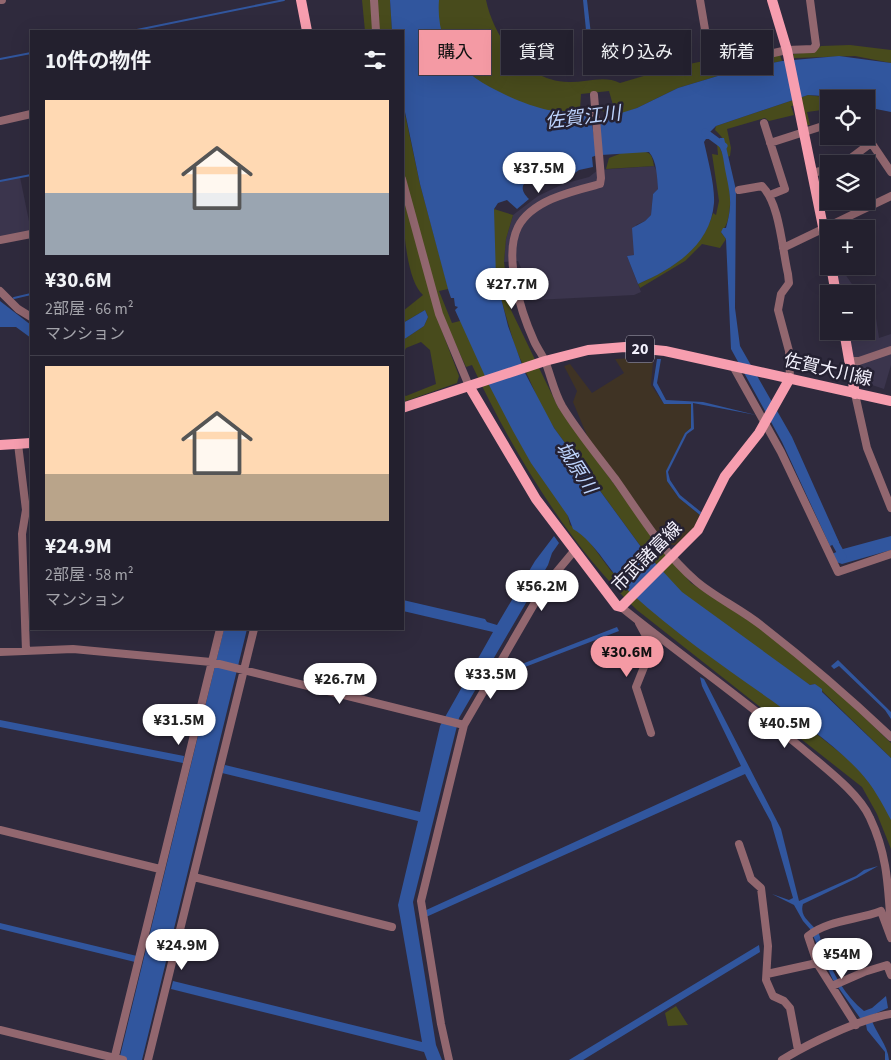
<!DOCTYPE html>
<html lang="ja">
<head>
<meta charset="utf-8">
<style>
  :root { --surface:#23202e; --page:#2b2836; --text:#f1f3f6; --muted:#a3a3aa; --line:#403e4a; --accent:#f49aa4 }
  body { margin:0; font-family:"Source Sans 3","Noto Sans JP",sans-serif; background:var(--page); color:var(--text); height:100vh; display:flex; flex-direction:column; font-size:19px; white-space:nowrap }
  * { box-sizing:border-box; margin:0 }
  p { font-size:16px; color:var(--muted) }
  .icon { flex:none; width:28px; height:28px; fill:none; stroke:currentColor; stroke-width:2; stroke-linecap:round; stroke-linejoin:round }
  .map { position:relative; flex:1; overflow:hidden }
  .side { position:absolute; left:30px; top:30px; width:374px; height:600px; display:flex; flex-direction:column; background:var(--surface); border-radius:0px; box-shadow:0 5px 20px #0002,0 0 0 1px var(--line) }
  .side>* { flex:none }
  .top-card { position:absolute; left:419px; top:30px; width:396px; height:45px; display:flex; gap:10px }
  .tools { position:absolute; left:820px; top:90px; display:grid; gap:10px }
  .tools a { display:grid; place-items:center; width:55px; height:55px; border-radius:0px; background:var(--surface); box-shadow:0 5px 20px #0002,0 0 0 1px var(--line); font-size:25px }
  .price { position:absolute; translate:-50% -42px; padding:0 11px; border-radius:18px; background:#fff; color:#222; font-size:16px; line-height:32px; filter:drop-shadow(0 1px 2px #0008) }
  .price::after { content:''; position:absolute; left:50%; top:30px; width:15px; height:11px; margin-left:-8px; background:inherit; clip-path:polygon(0 0,100% 0,50% 100%) }
  .price.active { background:var(--accent); color:#111 }
  ul { padding:0; list-style:none }
  li { display:grid; align-content:center; gap:10px; height:265px; padding:0 15px }
  li+li { border-top:1px solid var(--line) }
  li span { display:grid; place-items:center; height:155px; border-radius:0px; color:#555 }
  li>.icon { margin-inline-start:auto }
  span .icon { width:90px; height:90px; fill:#fffc; stroke-width:1 }
  li b { font-size:21px }
  h2 { display:flex; justify-content:space-between; align-items:center; height:60px; padding:0 15px; font-size:21px }
  .pill { padding:0 18px; border-radius:0px; background:var(--surface); box-shadow:0 5px 20px #0002,0 0 0 1px var(--line); font-size:18px; line-height:45px }
  .pill.active { background:var(--accent); color:#111 }
  .map>svg:first-child { display:block }
  .built { fill:#3b354d }
  .industrial { fill:#3f3324 }
  .green { fill:#484b1c }
  .water { fill:#31569e }
  .lines { fill:none; stroke-linecap:round; stroke-linejoin:round }
  .stream { stroke:#31569e; stroke-width:2 }
  .canal { stroke:#31569e; stroke-width:7 }
  .minor { stroke:#92676f; stroke-width:8 }
  .major { stroke:#f79eaf; stroke-width:10 }
  .labels { text-anchor:middle; dominant-baseline:central; stroke-width:5; stroke-linejoin:round; paint-order:stroke }
  .shield { fill:#252132; stroke:#b5b3c0; stroke-width:1 }
  .shield-label { font-size:16px; font-weight:bold; fill:#f3f1fd }
  .street-label { font-size:18px; fill:#f3f1fd; stroke:#252132 }
  .water-label { font-size:19px; font-style:italic; fill:#bed4fd; stroke:#252132 }
</style>
</head>
<body>
<div class="map">
<svg width="891" height="1060" viewBox="0 0 891 1060">
  <rect width="100%" height="100%" fill="#2f2a3d"/>
  <path class="built" d="M 654,166 L 657,171 L 658,189 L 653,194 L 651,215 L 645,221 L 636,225 L 634,255 L 627,256 L 641,292 L 634,295 L 535,300 L 518,261 L 504,262 L 506,239 L 513,215 L 538,196 L 563,184 L 589,177 L 598,170 Z
    M 20,177 L 31,231 L 0,238 L 0,181 Z
    M 841,266 L 847,277 L 859,294 L 839,294 L 834,268 Z
    M 866,304 L 876,318 L 879,338 L 891,334 L 891,365 L 884,389 L 863,382 L 850,352 L 847,331 L 866,331 Z"/>
  <path class="industrial" d="M 635,358 L 653,362 L 651,385 L 664,404 L 691,404 L 691,428 L 685,433 L 666,472 L 667,481 L 679,498 L 700,515 L 696,526 L 681,545 L 670,545 L 657,532 L 588,438 L 573,402 L 577,391 L 564,366 L 570,364 L 592,393 L 624,373 L 615,359 Z"/>
  <path class="green" d="M 362,0 L 390,0 L 392,31 L 365,31 Z
    M 437,0 L 486,0 C 494,39 527,83 570,82 C 587,82 605,75 620,83 L 674,67 L 709,60 L 752,55 L 759,59 L 780,55 L 782,61 L 741,69 L 678,88 L 637,108 L 615,116 L 600,110 L 600,107 L 613,105 L 609,91 L 581,94 L 580,110 L 587,109 L 588,119 L 500,104 L 441,49 Z
    M 850,45 L 891,50 L 891,63 L 855,56 L 794,58 L 793,54 L 813,52 L 821,46 Z
    M 808,95 L 839,99 L 829,99 L 829,109 L 807,112 L 810,125 L 807,125 L 801,105 L 791,106 L 794,115 L 769,121 L 765,118 L 727,129 L 731,148 L 730,156 L 727,157 C 726,144 725,139 715,130 L 716,126 Z
    M 402,100 L 420,184 L 451,298 L 448,289 L 439,291 L 452,323 L 460,321 L 462,316 L 568,516 L 570,525 L 583,533 L 611,571 L 862,770 L 891,807 L 891,849 L 877,814 L 862,787 L 637,610 C 568,544 512,451 472,365 L 466,367 L 441,313 L 436,315 L 459,376 L 457,383 L 403,402 L 403,394 L 406,396 L 436,384 L 430,350 L 421,342 L 406,348 L 403,355 L 403,340 L 424,326 L 428,317 L 425,310 L 403,323 L 403,311 L 423,295 C 395,270 403,140 402,100 Z
    M 717,143 C 728,157 738,218 721,232 L 726,239 L 720,248 L 702,244 L 685,261 L 640,288 L 638,284 C 671,269 702,250 713,213 L 716,215 L 719,201 L 712,154 L 718,155 Z
    M 457,147 L 503,201 L 497,203 L 494,209 L 513,215 L 506,239 L 504,262 L 510,308 L 558,407 L 651,535 L 691,583 L 759,627 L 833,687 L 891,743 L 891,758 L 815,684 L 810,685 L 683,604 L 554,428 L 542,408 L 515,347 Z
    M 642,151 C 652,153 652,156 654,166 L 606,169 L 609,158 L 622,153 Z
    M 676,1006 L 688,1025 L 668,1026 L 665,1013 Z"/>
  <path class="water" d="M 390,0 L 439,0 C 437,25 444,50 462,67 C 479,85 524,105 548,110 C 561,112 574,111 587,109 L 588,119 L 591,118 L 597,155 L 592,157 L 593,167 L 579,170 L 575,173 C 565,175 503,173 529,199 L 517,209 L 507,200 L 498,203 L 494,209 L 496,278 L 508,326 L 525,373 L 554,428 L 644,551 L 682,592 L 810,685 L 815,684 L 822,689 L 822,692 L 891,758 L 891,820 C 882,803 873,786 860,772 C 835,745 801,722 771,700 C 724,667 675,633 632,594 C 611,575 597,543 573,529 L 568,516 L 531,463 L 513,431 L 489,385 L 455,310 L 458,307 L 455,306 L 454,298 L 451,298 L 448,289 L 420,184 L 405,112 L 402,100 L 402,31 L 392,31 Z
    M 583,0 L 587,0 L 595,69 L 590,70 Z
    M 839,56 L 891,63 L 891,112 L 866,107 L 866,99 L 808,95 L 716,126 L 710,132 L 712,134 L 710,139 L 706,139 L 704,142 C 708,160 715,186 714,203 C 711,245 673,269 638,284 L 627,256 L 634,255 L 632,228 L 645,221 L 651,215 L 653,194 L 658,189 C 657,177 657,161 649,152 L 601,155 L 599,120 L 637,108 L 678,88 L 741,69 L 782,61 Z
    M 720,138 L 724,138 L 736,190 L 735,308 L 740,346 L 792,437 L 839,542 L 830,546 L 782,442 L 731,349 L 726,239 L 721,232 L 723,228 L 726,228 C 733,203 730,194 725,169 C 723,158 723,151 717,143 Z
    M 0,301 L 31,325 L 31,338 L 16,327 L 0,327 Z
    M 425,310 L 428,317 L 424,326 L 403,340 L 403,323 Z
    M 657,359 L 661,359 L 657,383 L 666,400 L 703,402 L 756,415 L 693,403 L 694,429 L 687,434 L 668,472 L 670,480 L 680,495 L 701,512 L 700,515 L 679,498 L 667,481 L 666,471 L 685,433 L 691,428 L 691,404 L 664,404 L 653,385 Z
    M 554,536 L 559,543 L 552,553 L 548,565 L 459,718 L 413,902 L 436,1045 L 442,1060 L 427,1060 L 424,1052 L 171,989 L 173,981 L 422,1042 L 398,905 L 418,821 L 222,773 L 225,765 L 420,812 L 440,726 L 493,632 L 403,611 L 403,600 L 485,619 L 487,622 L 497,625 L 535,561 Z
    M 891,536 L 891,550 L 842,564 L 836,562 L 832,554 L 843,549 Z
    M 617,627 L 619,631 L 507,674 L 499,670 L 501,667 L 509,669 Z
    M 224,629 L 247,629 L 142,1060 L 119,1060 Z
    M 838,660 L 891,712 L 891,719 L 885,710 L 839,666 L 834,669 L 831,666 Z
    M 700,677 L 704,679 L 781,829 L 799,901 L 856,876 L 864,870 L 878,866 L 857,878 L 803,904 C 799,917 811,922 818,932 C 821,937 821,945 824,950 C 832,972 845,996 864,1011 L 872,1008 L 886,996 L 888,1008 L 870,1016 C 875,1032 888,1045 889,1060 L 885,1060 L 885,1052 L 867,1030 L 865,1019 L 860,1018 L 833,980 L 810,929 L 803,921 L 794,905 L 772,894 L 789,900 L 793,898 L 771,822 L 745,774 L 426,917 L 424,911 L 741,766 L 702,686 Z
    M 0,720 L 184,756 L 183,763 L 0,727 Z
    M 0,923 L 137,956 L 135,962 L 0,929 Z
    M 759,945 L 760,952 L 583,1060 L 569,1060 Z"/>
  <g class="lines">
    <path class="stream" d="M 132,31 L 284,0
      M 0,59 L 31,53
      M 0,181 L 31,175
      M 14,298 L 31,294"/>
    <path class="canal" d="M 705,132 L 724,146
      M 832,537 L 843,557"/>
    <path class="minor" d="M 0,0 L 2,0
      M 374,0 L 376,31
      M 700,0 L 710,59 L 753,54 L 760,56 L 787,50 L 813,49 L 816,45 L 810,0
      M 594,95 L 601,178 L 600,184 C 573,191 532,200 518,227 C 503,257 521,312 534,341 C 537,348 542,354 545,361 C 551,376 554,392 562,406 C 578,432 598,456 616,480 C 640,514 664,554 696,581 C 716,598 741,609 762,626 C 807,661 850,698 891,737
      M 0,121 L 31,114
      M 764,123 L 785,189 L 770,195
      M 866,135 L 891,172
      M 770,143 L 829,124
      M 843,164 L 871,143
      M 812,173 L 829,169
      M 402,179 L 439,314 L 469,386
      M 739,190 L 762,186 C 780,204 782,249 788,274 L 789,283 L 781,294 L 778,310 L 789,351 L 790,378
      M 0,240 L 31,234
      M 783,248 L 891,196
      M 0,291 L 18,309 L 31,317
      M 850,361 L 859,361 L 891,350
      M 733,366 L 781,452 L 838,572 L 891,554
      M 855,394 L 867,448 L 891,508
      M 18,444 L 26,510 L 22,534 L 26,651
      M 621,607 C 683,657 749,703 810,755 C 829,771 860,795 870,818 C 888,856 888,888 891,929
      M 639,623 L 645,634 L 654,642 L 636,687 L 651,733
      M 0,652 L 73,649 L 211,662 L 464,725
      M 0,830 L 160,869
      M 739,844 L 751,879 L 761,888 L 768,946 L 766,980 L 773,996 L 784,1001 L 790,1008 L 798,1050
      M 194,877 L 392,927
      M 767,974 L 817,963
      M 832,986 L 864,972 L 887,965 L 891,975
      M 856,1025 L 817,963 L 808,936 C 828,920 858,920 881,911 L 891,938
      M 0,1030 L 123,1060
      M 114,1060 L 220,629
      M 148,1060 L 254,629
      M 449,1060 L 441,1024 L 421,901 L 464,725 L 544,587 L 574,551
      M 782,1060 C 809,1043 860,1019 891,1014"/>
    <path class="major" d="M 301,0 L 307,31
      M 772,0 L 787,50 L 829,256
      M 831,266 L 836,294
      M 844,331 L 855,394
      M 469,386 L 536,499 L 617,606 L 621,607 L 698,530 L 725,476 L 759,433 L 790,378
      M 402,408 L 545,361 L 588,350 L 625,347 L 665,351 L 891,401
      M 0,445 L 31,443"/>
  </g>
  <g class="labels">
    <rect class="shield" x="626" y="335.5" width="28" height="27" rx="4"/>
    <g class="shield-label">
      <text x="640" y="349">20</text>
    </g>
    <g class="street-label">
      <text transform="translate(828 370) rotate(13)">佐賀大川線</text>
      <text transform="translate(647 557) rotate(-45)">市武諸富線</text>
    </g>
    <g class="water-label">
      <text transform="translate(583 118) rotate(-7)">佐賀江川</text>
      <text transform="translate(576 468) rotate(57)">城原川</text>
    </g>
  </g>
</svg>
<div class="tools">
<a><svg class="icon" aria-label="locate" viewBox="0 0 24 24"><circle cx="12" cy="12" r="6"/><path d="M12 2v4M12 18v4M2 12h4M18 12h4"/></svg></a>
<a><svg class="icon" aria-label="layers" viewBox="0 0 24 24"><path d="M12 4l9 5-9 5-9-5zM3 14l9 5 9-5"/></svg></a>
<a>+</a>
<a>−</a>
</div>
<b class="price" style="left:539px;top:194px">¥37.5M</b>
<b class="price" style="left:512px;top:310px">¥27.7M</b>
<b class="price" style="left:542px;top:612px">¥56.2M</b>
<b class="price active" style="left:627px;top:678px">¥30.6M</b>
<b class="price" style="left:491px;top:700px">¥33.5M</b>
<b class="price" style="left:340px;top:705px">¥26.7M</b>
<b class="price" style="left:179px;top:746px">¥31.5M</b>
<b class="price" style="left:785px;top:749px">¥40.5M</b>
<b class="price" style="left:182px;top:971px">¥24.9M</b>
<b class="price" style="left:842px;top:980px">¥54M</b>
<div class="top-card">
<a class="pill active">購入</a>
<a class="pill">賃貸</a>
<a class="pill">絞り込み</a>
<a class="pill">新着</a>
</div>
<section class="side">
<h2>10件の物件<svg class="icon" aria-label="filters" viewBox="0 0 24 24"><path d="M4 7h16M4 17h16"/><circle cx="9" cy="7" r="2"/><circle cx="15" cy="17" r="2"/></svg></h2>
<ul>
<li><span style="background:linear-gradient(#ffd9b3 60%,#9aa5b1 0)"><svg class="icon" aria-label="home" viewBox="0 0 24 24"><path d="M3 11l9-7 9 7M6 9v11h12V9"/></svg></span><div><b>¥30.6M</b><p>2部屋 · 66 m²</p><p>マンション</p></div></li>
<li><span style="background:linear-gradient(#ffd9b3 70%,#b9a48a 0)"><svg class="icon" aria-label="home" viewBox="0 0 24 24"><path d="M3 11l9-7 9 7M6 9v11h12V9"/></svg></span><div><b>¥24.9M</b><p>2部屋 · 58 m²</p><p>マンション</p></div></li>
</ul>
</section>
</div>
</body>
</html>
